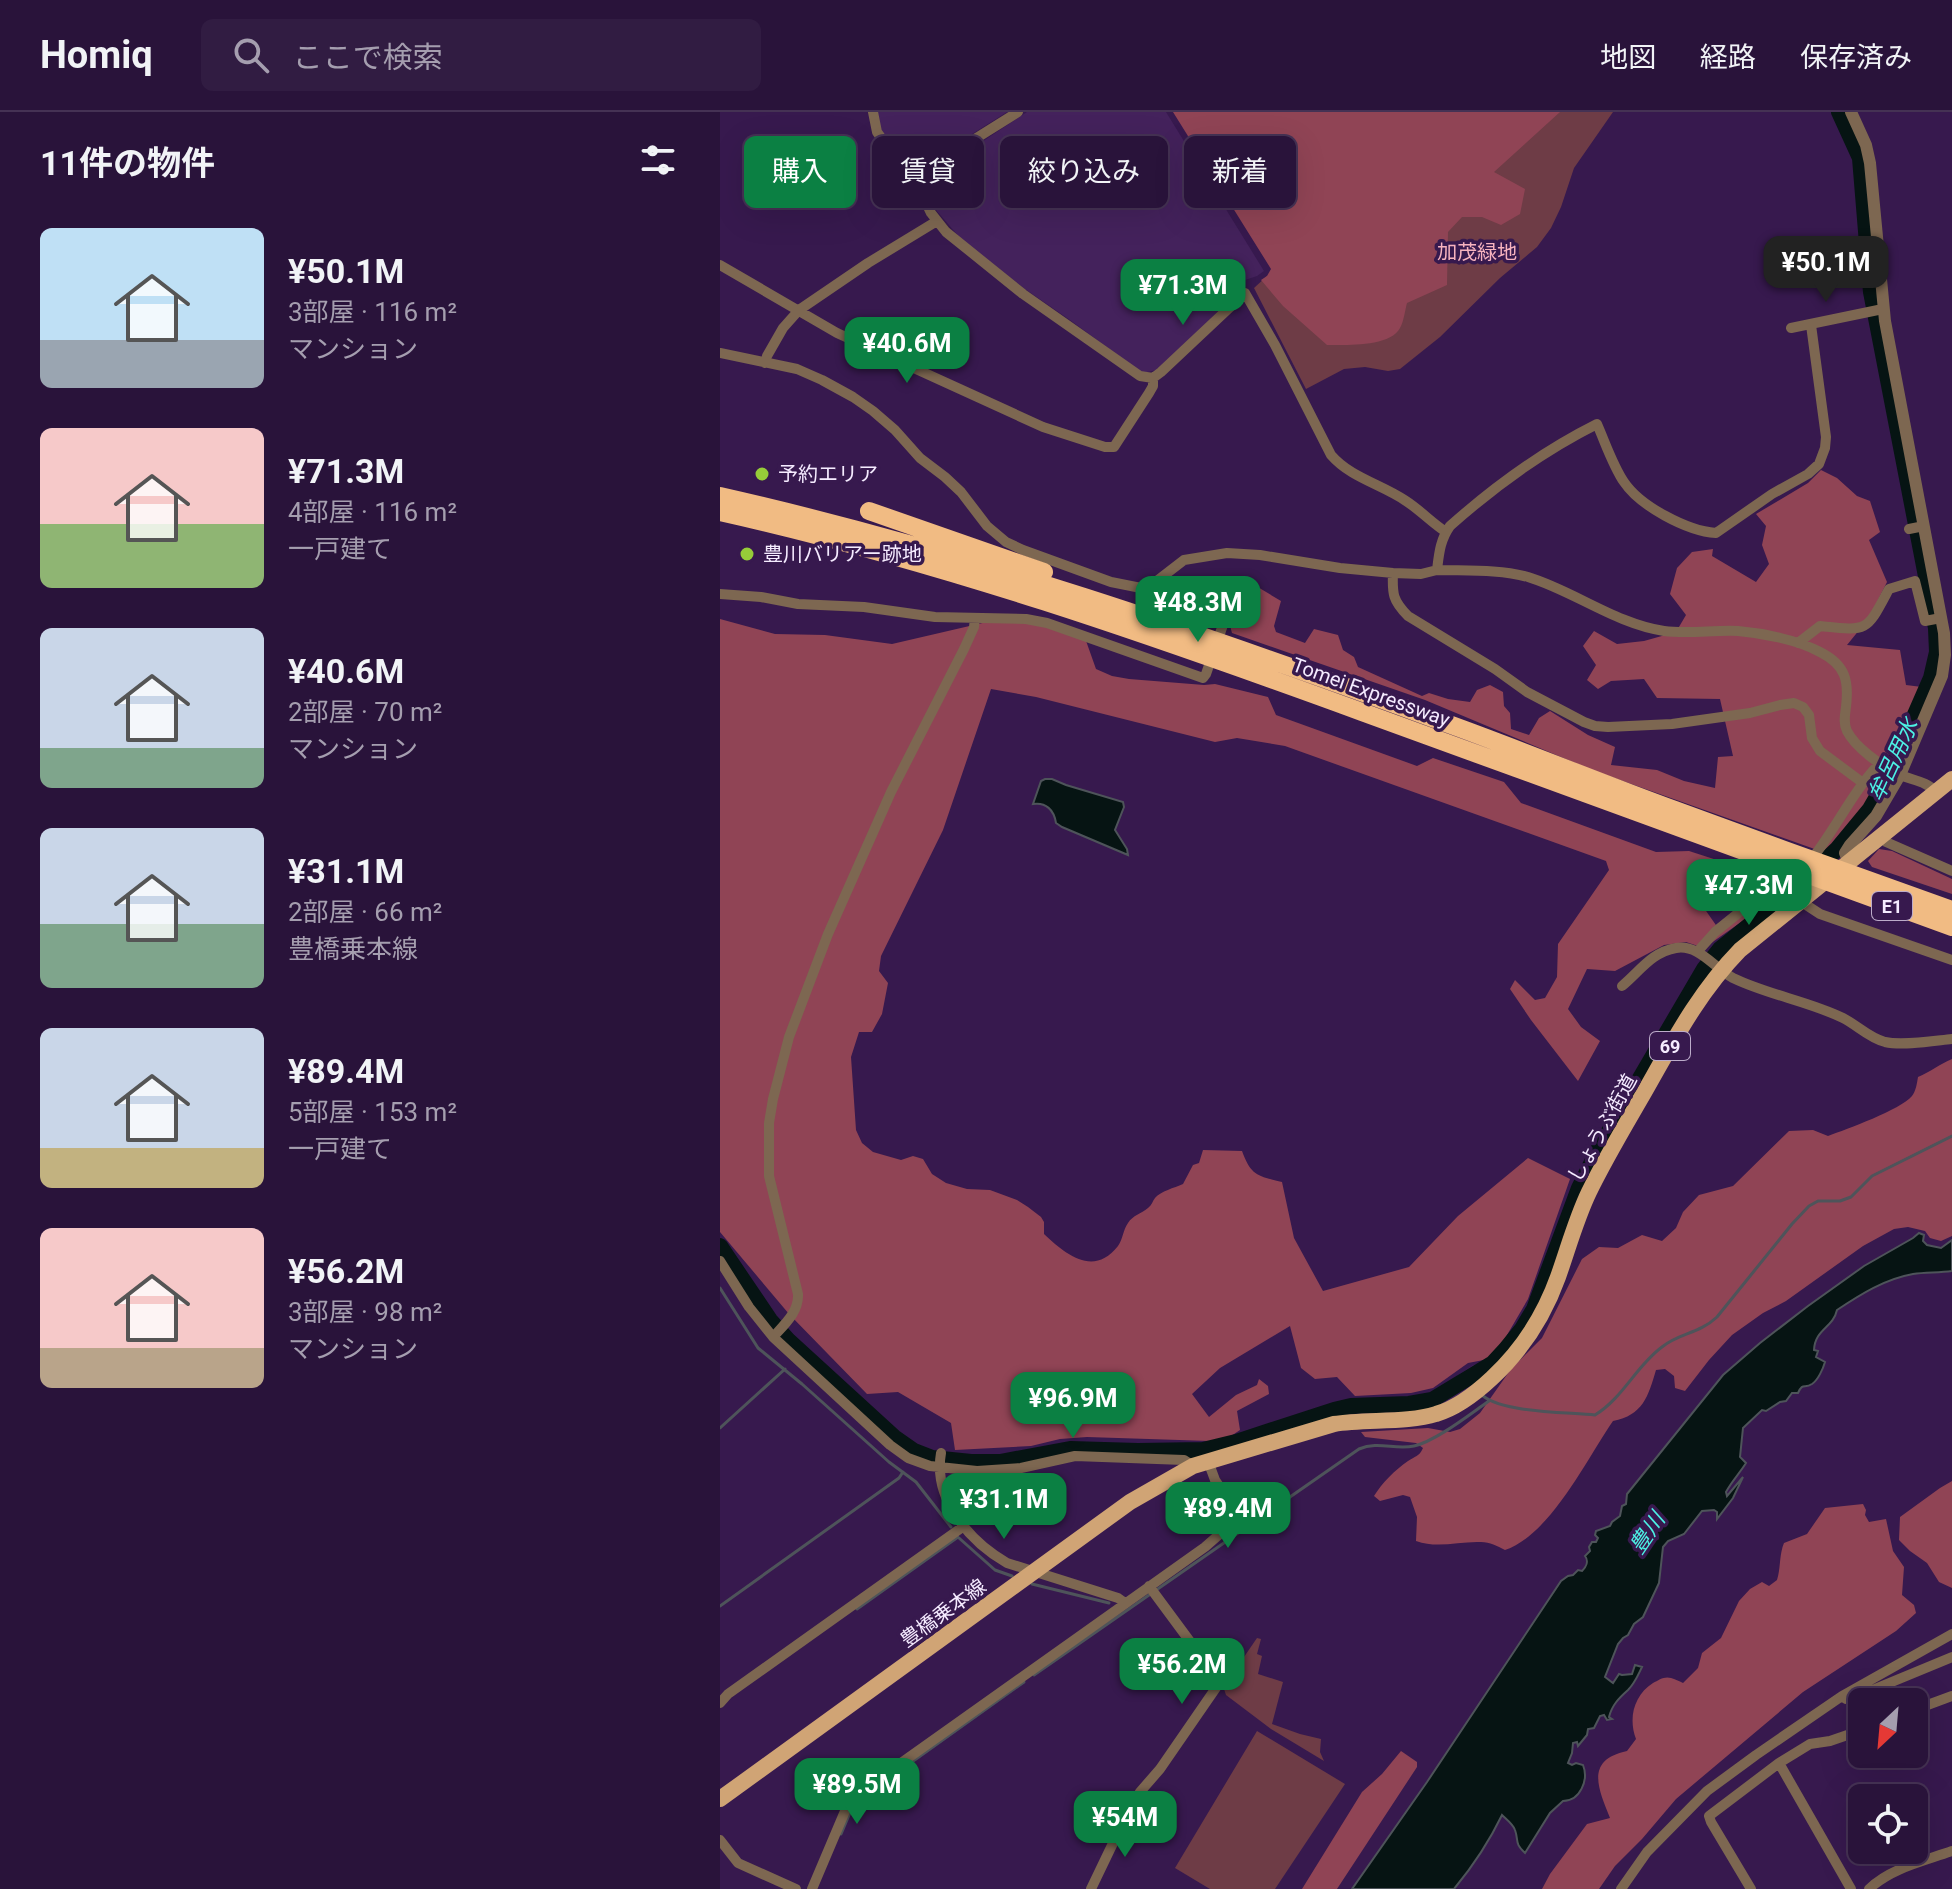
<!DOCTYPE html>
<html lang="ja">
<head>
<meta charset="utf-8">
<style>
  :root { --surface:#29133a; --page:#311c42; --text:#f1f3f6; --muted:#a59eaf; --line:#453254; --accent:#0b8043 }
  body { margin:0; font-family:Roboto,"Noto Sans JP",sans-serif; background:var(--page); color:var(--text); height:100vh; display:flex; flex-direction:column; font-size:30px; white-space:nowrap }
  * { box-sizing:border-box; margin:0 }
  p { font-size:26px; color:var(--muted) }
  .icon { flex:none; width:44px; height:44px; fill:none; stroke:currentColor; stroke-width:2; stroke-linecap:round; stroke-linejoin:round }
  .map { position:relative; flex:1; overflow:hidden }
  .drawer { display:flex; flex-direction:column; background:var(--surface); width:720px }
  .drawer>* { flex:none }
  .banner { position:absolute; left:24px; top:24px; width:760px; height:72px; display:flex; gap:16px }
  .needle { width:52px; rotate:206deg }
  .buttons { position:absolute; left:1128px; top:1576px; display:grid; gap:16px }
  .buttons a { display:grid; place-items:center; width:80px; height:80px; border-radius:12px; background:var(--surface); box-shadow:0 8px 32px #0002,0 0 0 2px var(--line); font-size:40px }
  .price { position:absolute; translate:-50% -68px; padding:0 18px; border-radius:16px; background:var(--accent); color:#fff; font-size:26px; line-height:52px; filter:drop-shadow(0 2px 4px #0008) }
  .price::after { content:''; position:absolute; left:50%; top:48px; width:24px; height:18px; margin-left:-12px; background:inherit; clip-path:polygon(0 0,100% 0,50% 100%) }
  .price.on { background:#222; color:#fff }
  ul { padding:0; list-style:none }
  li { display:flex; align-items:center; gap:24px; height:200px; padding:0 40px }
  li span { display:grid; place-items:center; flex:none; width:224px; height:160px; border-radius:12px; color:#555 }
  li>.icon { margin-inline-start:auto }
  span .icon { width:96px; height:96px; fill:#fffc; stroke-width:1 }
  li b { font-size:34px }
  h2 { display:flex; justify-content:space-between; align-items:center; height:96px; padding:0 40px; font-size:34px }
  .pill { padding:0 28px; border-radius:12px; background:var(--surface); box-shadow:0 8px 32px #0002,0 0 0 2px var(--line); font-size:28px; line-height:72px }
  .pill.on { background:var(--accent); color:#fff }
  header { display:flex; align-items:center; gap:48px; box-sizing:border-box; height:112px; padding:0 40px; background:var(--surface); border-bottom:2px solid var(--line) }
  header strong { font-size:38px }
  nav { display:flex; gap:44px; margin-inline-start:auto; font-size:28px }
  .search { width:560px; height:72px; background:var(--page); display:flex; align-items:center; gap:20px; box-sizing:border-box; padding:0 28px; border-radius:12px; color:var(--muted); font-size:30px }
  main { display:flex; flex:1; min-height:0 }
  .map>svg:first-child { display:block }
  .built { fill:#44225c }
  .green { fill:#6e3c46 }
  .forest { fill:#904455 }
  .water { fill:#061413; stroke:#4e545a; stroke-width:2 }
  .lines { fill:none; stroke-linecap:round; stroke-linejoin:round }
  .stream { stroke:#4e545a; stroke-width:3 }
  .river { stroke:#061413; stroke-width:16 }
  .minor { stroke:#7d6751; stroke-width:10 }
  .tertiary { stroke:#7d6751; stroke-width:12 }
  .primary { stroke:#d0a475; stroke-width:16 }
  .motorway { stroke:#f1bb83; stroke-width:18 }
  .poi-dot { fill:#96cc39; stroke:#37194e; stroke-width:3 }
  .labels { text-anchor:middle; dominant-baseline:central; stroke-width:7; stroke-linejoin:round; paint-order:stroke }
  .shield { fill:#37194e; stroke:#bcacca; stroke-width:2 }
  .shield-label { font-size:18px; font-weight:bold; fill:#f5ebff }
  .park-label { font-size:20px; fill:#f7b3bf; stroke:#37194e }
  .poi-label { font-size:20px; fill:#f5ebff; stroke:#37194e; text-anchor:start }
  .street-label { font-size:20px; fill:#f5ebff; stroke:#37194e }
  .water-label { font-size:22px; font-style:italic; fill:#4cf1e4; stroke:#37194e }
</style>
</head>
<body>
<header>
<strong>Homiq</strong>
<div class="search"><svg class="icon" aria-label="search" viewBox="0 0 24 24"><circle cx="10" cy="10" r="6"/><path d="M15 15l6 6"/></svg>ここで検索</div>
<nav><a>地図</a><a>経路</a><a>保存済み</a></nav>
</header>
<main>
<section class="drawer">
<h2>11件の物件<svg class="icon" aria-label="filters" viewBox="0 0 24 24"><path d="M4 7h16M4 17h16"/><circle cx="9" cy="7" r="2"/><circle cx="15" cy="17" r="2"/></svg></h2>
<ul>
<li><span style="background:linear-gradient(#bfe0f5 70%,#9aa5b1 0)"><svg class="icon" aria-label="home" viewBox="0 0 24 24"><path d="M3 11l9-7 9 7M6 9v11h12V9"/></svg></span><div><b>¥50.1M</b><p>3部屋 · 116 m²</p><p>マンション</p></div></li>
<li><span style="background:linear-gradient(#f6c9c9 60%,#8fb573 0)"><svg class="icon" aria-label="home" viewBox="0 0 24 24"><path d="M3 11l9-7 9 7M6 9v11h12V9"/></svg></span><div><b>¥71.3M</b><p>4部屋 · 116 m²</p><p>一戸建て</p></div></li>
<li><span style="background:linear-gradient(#c9d6e8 75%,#7fa58c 0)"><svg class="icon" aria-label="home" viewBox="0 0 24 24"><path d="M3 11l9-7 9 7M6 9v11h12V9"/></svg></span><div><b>¥40.6M</b><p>2部屋 · 70 m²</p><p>マンション</p></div></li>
<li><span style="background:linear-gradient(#c9d6e8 60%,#7fa58c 0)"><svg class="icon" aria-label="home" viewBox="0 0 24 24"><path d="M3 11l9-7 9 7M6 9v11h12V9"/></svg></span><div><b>¥31.1M</b><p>2部屋 · 66 m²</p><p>豊橋乗本線</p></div></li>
<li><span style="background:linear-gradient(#c9d6e8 75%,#c2b280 0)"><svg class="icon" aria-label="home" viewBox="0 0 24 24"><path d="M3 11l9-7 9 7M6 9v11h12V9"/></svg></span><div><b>¥89.4M</b><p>5部屋 · 153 m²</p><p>一戸建て</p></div></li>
<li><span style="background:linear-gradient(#f6c9c9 75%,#b9a48a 0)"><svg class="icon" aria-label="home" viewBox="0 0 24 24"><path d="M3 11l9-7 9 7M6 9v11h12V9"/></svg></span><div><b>¥56.2M</b><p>3部屋 · 98 m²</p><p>マンション</p></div></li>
</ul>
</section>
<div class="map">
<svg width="1232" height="1777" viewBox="0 0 1232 1777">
  <rect width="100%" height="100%" fill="#37194e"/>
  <path class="built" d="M 156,0 L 287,0 L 195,58 L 184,54 L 158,16 Z
    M 307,0 L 446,0 L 544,159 L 537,164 L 525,168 L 515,177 L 512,186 L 437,258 L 422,261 L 350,208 L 305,177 L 241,127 L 210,91 L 201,77 L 201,70 Z
    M 764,1251 L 766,1257 L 751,1276 L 723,1292 L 707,1293 L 720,1285 L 716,1278 L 753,1253 Z"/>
  <path class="green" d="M 835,0 L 893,0 L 854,56 L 841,95 L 831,116 L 817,135 L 780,166 L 720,225 L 680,257 L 668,259 L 645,255 L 624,257 L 586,277 L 534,176 L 547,164 L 723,117 L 769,61 Z
    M 537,1526 L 541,1527 L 537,1542 L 542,1544 L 538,1562 L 563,1570 L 552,1612 L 580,1622 L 601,1627 L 600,1640 L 604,1649 L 551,1617 L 506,1583 L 503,1574 L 505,1569 L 513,1561 Z
    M 537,1619 L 625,1672 L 555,1777 L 490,1777 L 455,1756 Z"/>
  <path class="forest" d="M 453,0 L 840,0 L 774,60 L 805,77 L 800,102 L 781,113 L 762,105 L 742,105 L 728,120 L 727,173 L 687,191 C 685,198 684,209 680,216 C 670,235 626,233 607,233 L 563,194 L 541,168 L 547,164 L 551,157 Z
    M 1101,358 L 1117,366 L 1137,384 L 1150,389 L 1160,420 L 1149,428 L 1167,470 L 1149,506 L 1127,533 L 1180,538 L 1186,573 L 1202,575 C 1178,626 1149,709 1103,740 L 872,658 L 705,588 L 512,521 C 507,504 514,508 522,497 C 525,492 527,483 530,477 L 536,474 L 561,489 L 554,514 L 556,520 L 585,531 L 594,517 L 618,523 L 623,538 L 634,545 L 638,555 L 702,584 L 709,581 L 728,587 L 750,590 L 757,578 L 770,573 L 783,580 L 784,594 L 790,601 L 791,617 L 809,623 L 819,606 L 830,599 L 868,623 L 895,635 L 891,653 L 937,658 L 964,669 L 995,676 L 998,645 L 1013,644 L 1000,587 L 937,586 L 924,567 L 891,569 L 878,577 L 867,568 L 876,553 L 863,534 L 874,519 L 897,532 L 924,529 L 956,520 L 966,503 L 950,482 L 957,456 L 972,440 L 993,437 L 992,444 L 1036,470 L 1049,452 L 1042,433 L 1046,414 L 1036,402 L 1088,371 Z
    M 0,507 L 55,522 L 105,523 L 172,532 L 271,509 L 312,511 L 365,526 L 376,557 L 392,564 L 409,567 L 484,573 L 495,572 L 548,585 L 556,603 L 697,654 L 713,646 L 784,670 L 801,691 L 936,740 L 969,739 L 1037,761 L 1051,773 L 1038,778 L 1012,773 L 984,796 L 998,816 L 1026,800 L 1037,799 L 984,836 L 966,830 L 944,833 L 895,859 L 867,857 L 848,897 L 861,915 L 880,929 L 858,969 L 811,908 L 790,877 L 795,868 L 815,888 L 825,886 L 837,865 L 838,832 L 889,758 L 886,749 L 565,634 L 517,626 L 495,630 L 316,585 L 271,577 L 223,718 L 161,844 L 159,859 L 168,871 L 162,902 L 152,920 L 139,920 L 131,945 L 136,1018 L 142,1031 L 153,1040 L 181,1048 L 193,1044 L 203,1047 L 212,1062 L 226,1071 L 247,1077 L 270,1078 L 297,1088 L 308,1095 L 321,1105 L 324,1110 L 324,1122 C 346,1143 374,1165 398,1134 C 403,1127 403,1118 408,1111 C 413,1103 421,1102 428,1096 C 432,1093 432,1090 435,1086 C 441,1079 454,1076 463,1072 L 473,1053 L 479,1051 L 483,1038 L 522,1039 C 531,1064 538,1064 562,1070 L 574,1126 L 603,1179 L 689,1155 L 738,1104 L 808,1046 L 850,1067 L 808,1187 L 780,1235 L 769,1247 L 748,1251 L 713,1276 L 691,1281 L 635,1284 L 617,1265 L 595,1267 L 581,1256 L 570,1214 L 500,1256 L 472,1282 L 489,1305 L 516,1283 L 537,1273 L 539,1267 L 548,1274 L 549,1282 L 517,1299 L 520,1318 L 511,1324 L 490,1329 L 367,1325 L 340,1327 L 311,1334 L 235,1338 L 231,1311 L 178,1280 L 147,1282 L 69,1202 L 0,1120 Z
    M 1159,737 L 1172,739 L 1232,767 L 1232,782 L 1152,755 L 1148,749 Z
    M 1232,947 L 1232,1124 L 1221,1129 L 1210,1126 L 1205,1119 L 1188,1115 L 1174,1117 L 1143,1134 L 1066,1189 L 1043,1201 L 1012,1223 L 989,1248 L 965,1279 L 955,1276 L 954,1264 L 945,1257 L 936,1258 C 928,1285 923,1303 893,1309 C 866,1348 831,1422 785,1438 C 777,1434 770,1430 761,1430 C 739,1429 718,1437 696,1429 L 697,1405 L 690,1385 L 683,1383 L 660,1389 L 654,1384 C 662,1371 675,1358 688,1349 C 695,1344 699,1345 703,1336 L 696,1331 L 645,1325 L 641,1320 L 708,1316 L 730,1320 L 740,1317 L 760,1301 L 791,1257 L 822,1226 L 862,1147 L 879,1135 L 898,1136 L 922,1123 L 942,1129 L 956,1116 L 963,1100 L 979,1083 L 1013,1074 L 1069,1019 L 1093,1018 L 1108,1024 C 1127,1017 1180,998 1192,984 C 1196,979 1197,971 1198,965 C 1210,960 1220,952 1232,947 Z
    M 1232,1369 L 1232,1476 L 1219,1470 L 1207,1451 L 1190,1439 L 1179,1428 L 1180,1405 L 1220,1376 Z
    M 1143,1392 L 1146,1398 L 1145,1403 L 1149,1410 L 1166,1407 L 1173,1439 L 1184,1455 L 1182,1483 L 1194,1493 L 1196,1501 L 1176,1519 L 1083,1580 L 956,1687 L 922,1727 L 895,1754 L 879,1777 L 822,1777 L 830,1762 L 867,1712 L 890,1706 C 878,1676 865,1648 907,1639 L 916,1627 C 908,1606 914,1583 933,1571 C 939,1568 944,1564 951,1566 C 955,1567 959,1569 963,1571 L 978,1556 L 982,1541 L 1001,1526 L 1019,1489 L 1030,1477 L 1042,1470 L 1049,1474 L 1057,1468 C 1061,1455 1059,1443 1064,1431 L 1087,1422 L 1105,1396 Z
    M 681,1639 L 697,1650 L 697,1655 L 617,1777 L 582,1777 L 642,1680 L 662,1662 Z"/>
  <path class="water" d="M 325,667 L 332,667 L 346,673 L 403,690 L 404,695 L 395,718 L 407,737 L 408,743 L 342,715 L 336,711 C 334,698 326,690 313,692 L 321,669 Z
    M 1199,1121 L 1204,1123 L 1203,1129 L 1207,1133 L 1221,1136 L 1232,1128 L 1232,1159 C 1219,1161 1206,1160 1193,1162 C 1165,1167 1141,1182 1117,1198 C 1113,1216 1095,1217 1094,1238 L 1098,1239 L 1096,1245 L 1105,1250 C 1103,1257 1098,1268 1092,1272 C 1084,1277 1083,1270 1078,1281 L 1072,1281 L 1066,1289 L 1060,1290 L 1046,1299 L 1042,1298 L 1023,1316 L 1020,1345 L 1026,1351 C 1019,1362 1012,1369 1006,1380 L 1007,1384 L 1023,1365 L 1013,1386 L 997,1407 L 997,1400 L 994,1398 L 982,1399 L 964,1422 L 948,1429 L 943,1435 L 939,1471 L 923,1505 L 914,1512 L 908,1523 L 903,1526 L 898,1532 L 885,1565 L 893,1571 L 899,1562 L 902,1563 L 912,1562 L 915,1553 L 922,1555 C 918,1563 915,1571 908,1578 C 899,1586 892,1593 889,1605 L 892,1607 L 887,1608 L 884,1603 L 880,1604 L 874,1616 L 868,1617 L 867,1623 L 858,1634 L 857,1630 L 853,1631 L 852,1641 L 848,1651 L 852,1653 L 856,1651 L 863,1653 C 869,1668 860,1689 843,1689 L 830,1701 L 805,1741 C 794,1731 799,1729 795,1718 C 793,1712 786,1707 782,1703 C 769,1730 753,1754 734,1777 L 632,1777 L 707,1670 L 841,1469 L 848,1464 L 853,1463 L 858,1458 L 862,1459 C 866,1455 869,1449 865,1444 L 870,1439 L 869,1435 L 872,1430 L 876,1430 L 878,1426 L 875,1423 L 876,1419 L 890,1414 L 892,1410 L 900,1404 L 902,1394 L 906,1392 L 907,1382 L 1003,1263 L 1040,1231 L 1088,1194 L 1144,1154 L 1193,1126 Z"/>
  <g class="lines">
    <path class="stream" d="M 0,1176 L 38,1236 L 82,1272 L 169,1350 L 196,1370 L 231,1415
      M 748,1266 L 755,1275
      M 763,1284 C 785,1301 846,1300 875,1303 C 903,1286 916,1254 942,1235 C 959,1221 979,1222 997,1205 L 1072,1112 L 1089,1094 L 1098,1089 L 1120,1089 L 1131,1085 L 1152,1064 L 1232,1024
      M 0,1316 L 65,1257
      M 239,1426 L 275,1458 L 292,1464
      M 312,1472 L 389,1491
      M 0,1494 L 179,1366 L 183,1360
      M 137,1497 L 238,1425
      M 314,1563 L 639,1337 C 658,1329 675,1338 694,1334 C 716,1329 750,1302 769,1289
      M 189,1652 L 304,1570
      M 121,1722 L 132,1696 L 139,1687 L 178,1659"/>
    <path class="river" d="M 0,1134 L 50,1208 L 69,1229 L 174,1325 L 194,1339 L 212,1346 L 251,1350 L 280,1350 L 350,1337 L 418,1339 L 483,1338 L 516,1330 L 614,1298 L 631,1294 L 689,1292 L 712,1288 L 773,1251 L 785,1238 L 802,1217 L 814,1197 L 859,1076 L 878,1038 L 984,857 L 1000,837 L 1078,774 L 1117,737 L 1150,697 L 1165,671 L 1211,566 L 1217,540 L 1216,516 L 1151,180 L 1140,46 L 1119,0"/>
    <path class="minor" d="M 153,0 L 157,20 L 203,84 L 211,101 L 226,120 L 303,182 L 420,264 L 433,266 L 441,260 L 525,181 L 555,233 L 611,343 C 631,366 661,372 686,389 C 700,398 712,411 726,420
      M 191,67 L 298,0
      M 0,153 L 117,221 L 323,315 L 385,335 L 394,335 L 429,281 L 433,274 L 433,266
      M 1071,216 L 1158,198
      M 0,241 L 77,257 L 102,268 L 133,285 L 153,299 L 175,318 L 200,346 L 225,365 L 241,380 L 267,414 L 286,430 L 303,438 L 391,470 L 421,476 L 429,475 L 464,448 L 507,441 L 540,443 L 620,456 L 673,461 L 701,462 L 717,458 C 719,442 720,428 730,414 C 775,374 823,339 877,312 C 885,330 893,354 904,370 C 920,394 967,419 996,421 L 1052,382 L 1088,362 L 1099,352 L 1105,336 L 1106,325 L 1091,213
      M 45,251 L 47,244 L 63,216 L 79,198 L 148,151 L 217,109
      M 1189,417 L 1199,415
      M 717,458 C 746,459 779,457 808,465 C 854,479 896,512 944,519 C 968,522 993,518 1018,519 C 1042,521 1078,528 1100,540 C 1126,553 1129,569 1126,595 C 1125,603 1123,611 1127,619 C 1135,635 1161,654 1178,662 C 1190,668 1207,669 1216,680
      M 673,461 C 672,482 673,489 688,504 L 775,557 L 807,580 L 864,610 L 875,614 L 888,615 L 952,612 L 1030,601 L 1060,593 L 1074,591 L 1083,595 L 1089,603 L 1092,626 L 1100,639 L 1143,671
      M 0,482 L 41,485 L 78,492 L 144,495 L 215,505 L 306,507 L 327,511 L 483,566 L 486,562 L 505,507 C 484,501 432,493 421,476
      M 1078,531 L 1100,514 C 1149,519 1146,520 1169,477 L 1195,469 L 1205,509 L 1221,506
      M 1160,651 C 1124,688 1106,742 1065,774 L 1074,785 L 1100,802 L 1232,848
      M 1160,725 L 1166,730 L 1232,759
      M 978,839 L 995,820 L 1021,799 L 1065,774
      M 902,874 C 920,859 932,840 956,836 C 979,832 994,856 1013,866 C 1048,883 1088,889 1123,906 C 1137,913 1149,926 1165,930 C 1183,934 1213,929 1232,927
      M 0,1149 L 29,1195 L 53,1225 L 170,1333 L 188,1346 L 210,1354 L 257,1359 L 301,1356 L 355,1344 L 464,1348 L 473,1354
      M 53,1225 C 64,1213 79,1200 78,1182 L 49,1064 L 49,1011 L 53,987 L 69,925 L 108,822 L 171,680 L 244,537 L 254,515 L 255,506
      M 221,1341 C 213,1387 249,1429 287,1451 L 398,1486 L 405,1491
      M 1122,1584 L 1126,1587 L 1133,1586 L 1232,1545
      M 0,1591 L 8,1582 L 244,1414
      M 1194,1598 L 1232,1584
      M 1059,1651 L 1131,1777
      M 0,1728 L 18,1751 L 76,1777
      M 92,1777 L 128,1692 L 136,1683 L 485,1435 L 518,1406 L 518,1402 L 495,1368 L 488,1349
      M 371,1777 L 407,1702 L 420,1680 L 440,1657 L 500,1570 L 429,1474
      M 901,1777 L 927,1740 L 987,1679 L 1036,1643 L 1122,1584 L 1232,1522
      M 1031,1777 L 991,1710 L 989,1704 L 1059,1651 L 1090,1632 L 1110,1629 L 1142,1618
      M 1149,1777 C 1171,1756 1204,1749 1232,1739"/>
    <path class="tertiary" d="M 1129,750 L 1125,741 L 1130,733 L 1156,704 L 1180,663 L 1222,564 L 1225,543 L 1224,521 L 1165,209 L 1150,51 L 1146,33 L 1131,0"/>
    <path class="primary" d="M 0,1687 L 410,1390 L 473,1354 L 614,1312 C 645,1307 688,1311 716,1302 C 737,1296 756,1281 772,1266 C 802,1238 824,1204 838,1165 C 848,1137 856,1107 869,1080 C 886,1045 906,1012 925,979 C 954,928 979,880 1020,838 L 1232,667"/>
    <path class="motorway" d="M 0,384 C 247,440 486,523 723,610 C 801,638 878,670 955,698 C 1047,732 1140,765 1232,798
      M 149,399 L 324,460
      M 0,400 C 220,449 431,523 642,600 C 839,672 1035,745 1232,815"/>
  </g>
  <g class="poi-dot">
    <circle cx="42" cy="362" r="8"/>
    <circle cx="27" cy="442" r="8"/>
  </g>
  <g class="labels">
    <g class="shield">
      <rect x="1152" y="780" width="40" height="28" rx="6"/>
      <rect x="930" y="920" width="40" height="28" rx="6"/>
    </g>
    <g class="shield-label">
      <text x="1172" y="794">E1</text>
      <text x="950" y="934">69</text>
    </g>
    <g class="park-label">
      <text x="757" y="140">加茂緑地</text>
    </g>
    <g class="poi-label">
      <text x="58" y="362">予約エリア</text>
      <text x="43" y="442">豊川バリアー跡地</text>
    </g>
    <g class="street-label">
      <text transform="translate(651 580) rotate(20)">Tomei Expressway</text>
      <text transform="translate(882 1016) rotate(-61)">しょうぶ街道</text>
      <text transform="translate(223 1501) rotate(-36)">豊橋乗本線</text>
    </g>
    <g class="water-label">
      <text transform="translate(1173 648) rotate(-65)">牟呂用水</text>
      <text transform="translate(927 1421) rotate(-56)">豊川</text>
    </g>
  </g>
</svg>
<div class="buttons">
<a><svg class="needle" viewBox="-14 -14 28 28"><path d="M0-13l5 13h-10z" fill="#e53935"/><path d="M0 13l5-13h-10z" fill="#a59eaf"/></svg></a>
<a><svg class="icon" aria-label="locate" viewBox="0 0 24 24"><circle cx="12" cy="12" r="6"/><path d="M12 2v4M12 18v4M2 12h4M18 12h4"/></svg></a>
</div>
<b class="price on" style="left:1106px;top:192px">¥50.1M</b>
<b class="price" style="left:463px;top:215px">¥71.3M</b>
<b class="price" style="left:187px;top:273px">¥40.6M</b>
<b class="price" style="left:478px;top:532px">¥48.3M</b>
<b class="price" style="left:1029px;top:815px">¥47.3M</b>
<b class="price" style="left:353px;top:1328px">¥96.9M</b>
<b class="price" style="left:284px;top:1429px">¥31.1M</b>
<b class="price" style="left:508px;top:1438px">¥89.4M</b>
<b class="price" style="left:462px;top:1594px">¥56.2M</b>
<b class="price" style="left:137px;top:1714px">¥89.5M</b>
<b class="price" style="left:405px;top:1747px">¥54M</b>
<div class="banner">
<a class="pill on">購入</a>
<a class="pill">賃貸</a>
<a class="pill">絞り込み</a>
<a class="pill">新着</a>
</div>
</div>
</main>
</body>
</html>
